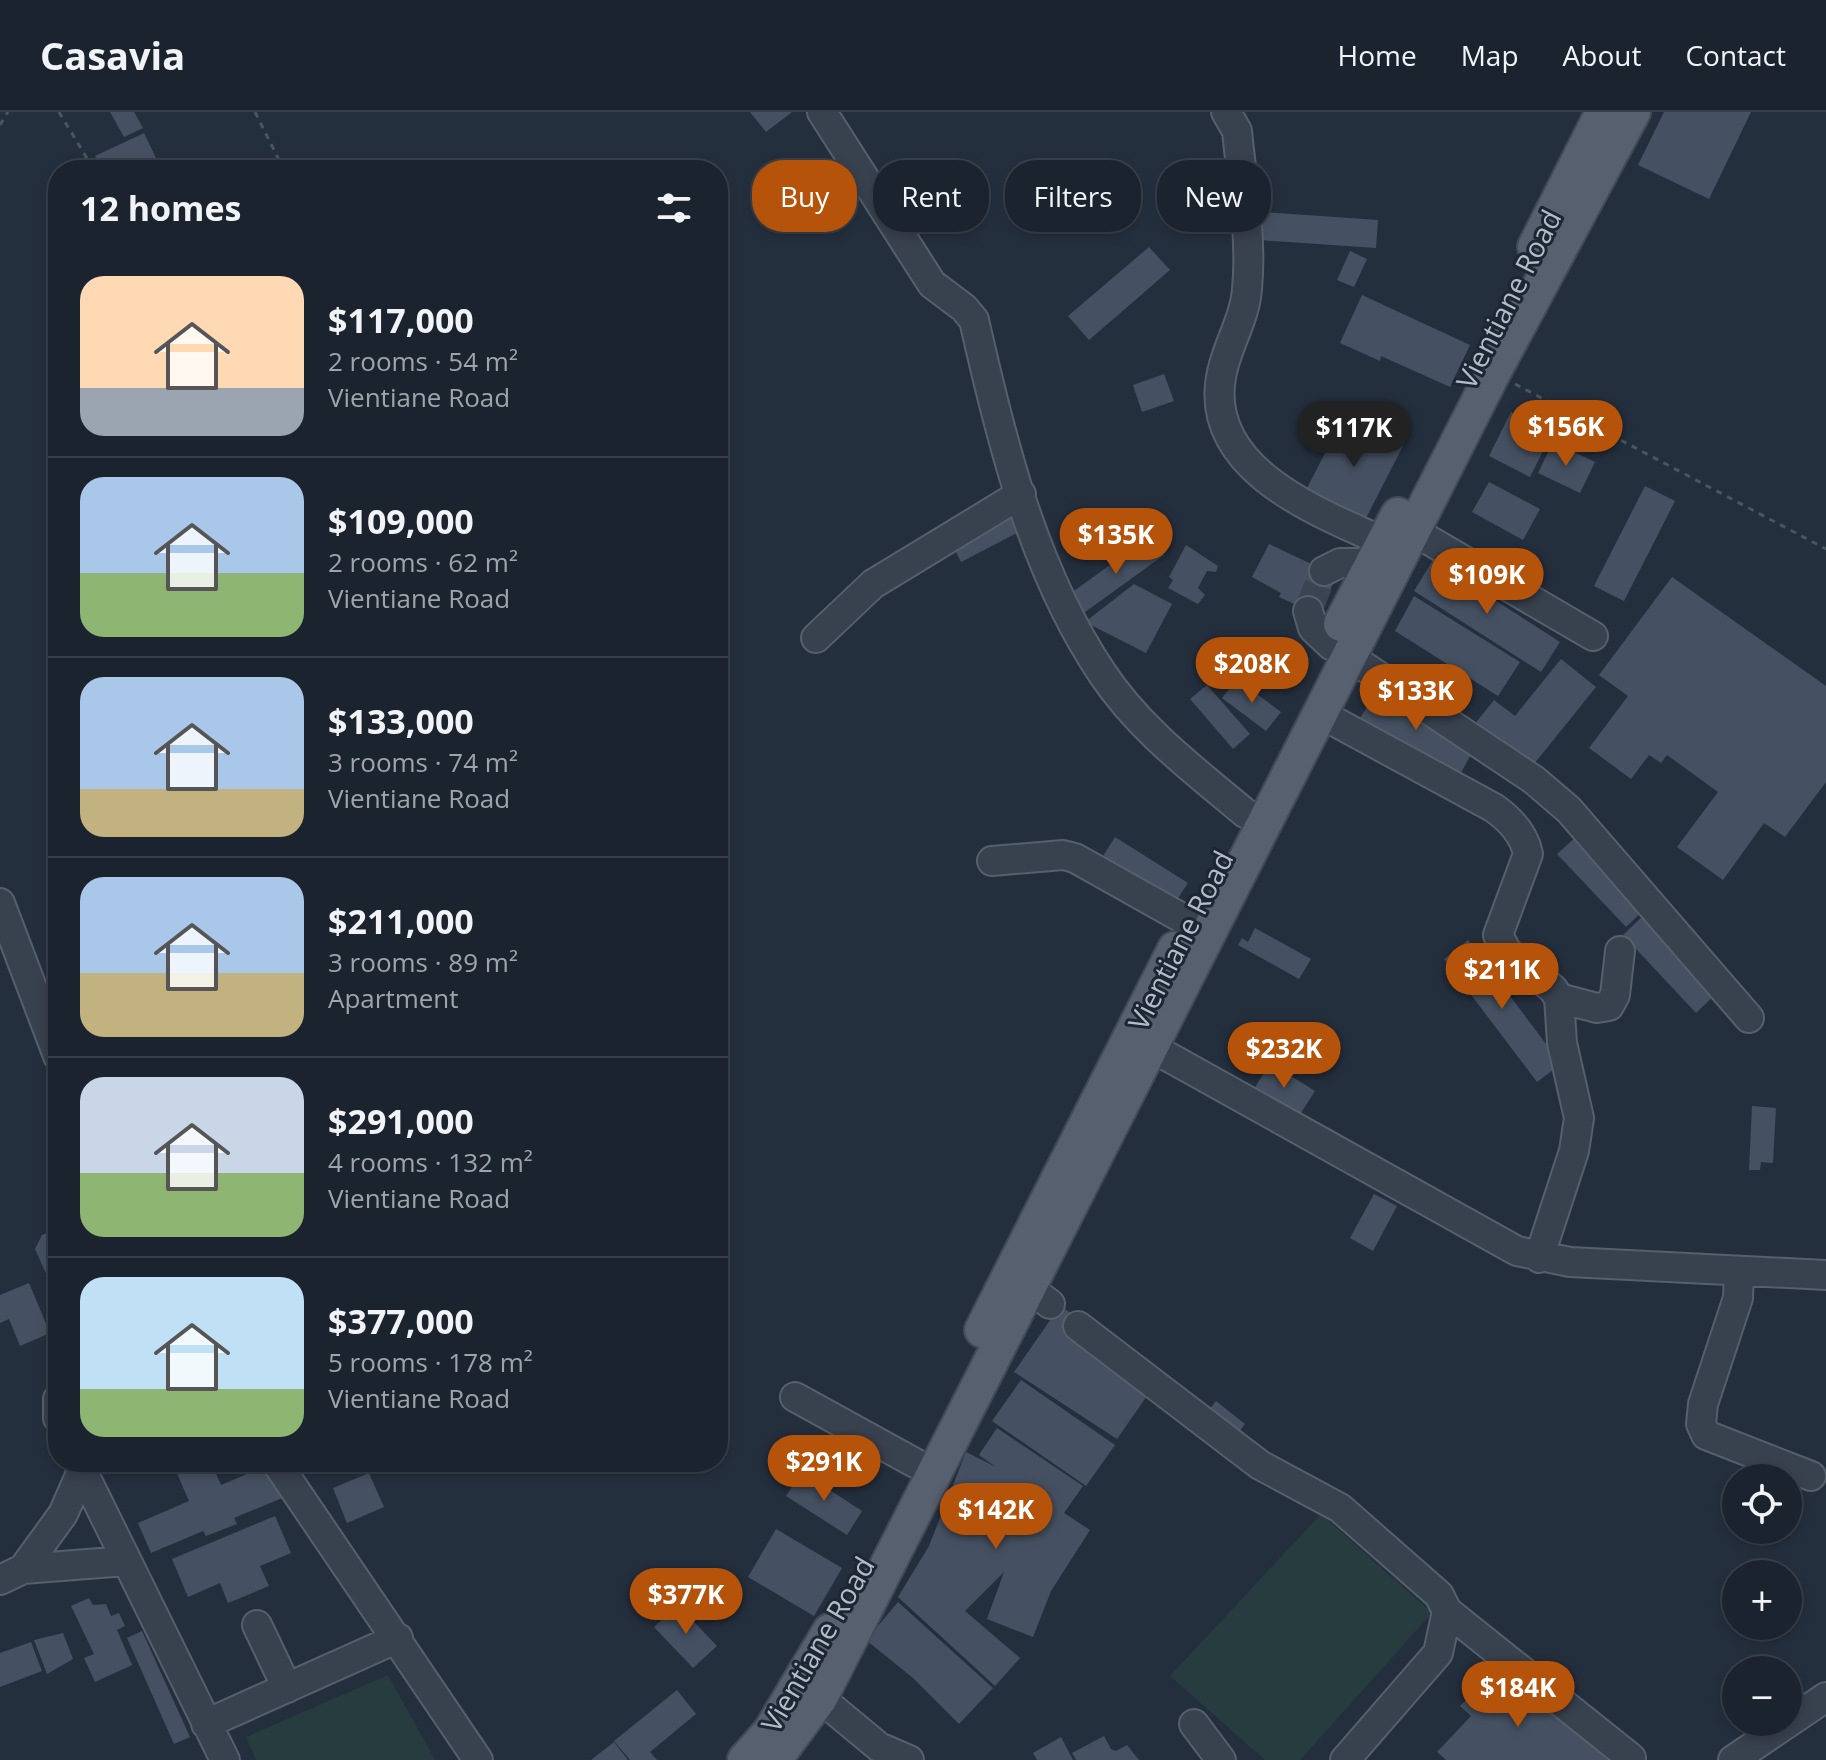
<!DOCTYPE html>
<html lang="en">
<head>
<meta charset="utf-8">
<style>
  :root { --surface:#1b232e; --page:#282f3a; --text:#f1f3f6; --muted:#a0a4aa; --line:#39404a; --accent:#b45309 }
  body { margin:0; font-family:"Open Sans",sans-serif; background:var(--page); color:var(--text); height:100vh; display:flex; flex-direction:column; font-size:30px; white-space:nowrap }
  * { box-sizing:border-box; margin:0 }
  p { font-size:26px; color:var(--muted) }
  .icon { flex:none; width:44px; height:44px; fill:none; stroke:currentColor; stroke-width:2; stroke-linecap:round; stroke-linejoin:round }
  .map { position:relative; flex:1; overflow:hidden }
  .drawer { position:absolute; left:48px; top:48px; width:680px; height:1312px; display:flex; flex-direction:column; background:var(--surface); border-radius:32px; box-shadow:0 4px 12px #0003,0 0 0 2px var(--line) }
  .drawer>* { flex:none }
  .guide { position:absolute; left:752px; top:48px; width:760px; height:72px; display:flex; gap:16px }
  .buttons { position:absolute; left:1722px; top:1352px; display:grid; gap:16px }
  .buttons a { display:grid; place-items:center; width:80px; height:80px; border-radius:50%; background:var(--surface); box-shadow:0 4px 12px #0003,0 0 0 2px var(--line); font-size:40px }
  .price { position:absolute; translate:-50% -68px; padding:0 18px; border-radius:28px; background:var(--accent); color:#fff; font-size:26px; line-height:52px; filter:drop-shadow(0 2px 4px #0008) }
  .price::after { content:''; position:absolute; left:50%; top:48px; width:24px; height:18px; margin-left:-12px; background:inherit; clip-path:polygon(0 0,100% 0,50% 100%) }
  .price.active { background:#222; color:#fff }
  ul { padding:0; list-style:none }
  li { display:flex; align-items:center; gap:24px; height:200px; padding:0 32px }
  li+li { border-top:2px solid var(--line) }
  li span { display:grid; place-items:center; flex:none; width:224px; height:160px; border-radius:24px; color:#555 }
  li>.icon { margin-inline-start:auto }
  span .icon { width:96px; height:96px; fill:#fffc; stroke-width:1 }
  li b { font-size:34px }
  h2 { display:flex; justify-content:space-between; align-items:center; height:96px; padding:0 32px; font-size:34px }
  .chip { padding:0 28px; border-radius:32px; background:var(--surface); box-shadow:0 4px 12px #0003,0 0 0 2px var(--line); font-size:28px; line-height:72px }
  .chip.active { background:var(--accent); color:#fff }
  header { display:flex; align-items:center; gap:48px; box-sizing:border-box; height:112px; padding:0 40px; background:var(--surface); border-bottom:2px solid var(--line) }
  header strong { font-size:38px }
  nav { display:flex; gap:44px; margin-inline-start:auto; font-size:28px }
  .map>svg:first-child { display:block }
  .green { fill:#263c3f }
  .building { fill:#455162 }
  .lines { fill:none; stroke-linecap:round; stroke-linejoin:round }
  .minor-tunnel { stroke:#3a4453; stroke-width:28; stroke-dasharray:28 14; stroke-linecap:butt }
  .minor-casing { stroke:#565f6c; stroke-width:32 }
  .major-casing { stroke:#414a57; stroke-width:38 }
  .path { stroke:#44595c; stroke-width:3; stroke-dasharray:6 6; stroke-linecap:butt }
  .minor { stroke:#38414e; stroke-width:28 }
  .major { stroke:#56606e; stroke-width:34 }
  .labels { text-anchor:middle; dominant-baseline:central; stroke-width:6; stroke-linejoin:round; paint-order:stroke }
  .street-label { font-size:28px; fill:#b4bcc9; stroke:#1d2633 }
</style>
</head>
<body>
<header>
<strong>Casavia</strong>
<nav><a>Home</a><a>Map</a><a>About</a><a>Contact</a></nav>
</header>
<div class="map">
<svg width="1826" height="1648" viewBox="0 0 1826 1648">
  <rect width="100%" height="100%" fill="#242f3e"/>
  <path class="green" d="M 1321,1402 L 1432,1501 L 1300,1648 L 1265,1648 L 1170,1564 Z
    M 388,1563 L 435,1648 L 256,1648 L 246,1625 Z"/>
  <path class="building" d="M 110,0 L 134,0 L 143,16 L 124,25 Z
    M 750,0 L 792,0 L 766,20 Z
    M 1664,0 L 1751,0 L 1709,87 L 1638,53 Z
    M 144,21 L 156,46 L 130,58 L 102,58 L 95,44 Z
    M 1261,100 L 1378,108 L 1376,136 L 1259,128 Z
    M 1149,135 L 1170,158 L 1089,228 L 1068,204 Z
    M 1350,139 L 1367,147 L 1354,175 L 1337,168 Z
    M 1362,183 L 1470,233 L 1450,275 L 1381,244 L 1380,249 L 1340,231 Z
    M 1164,262 L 1174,289 L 1142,300 L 1133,273 Z
    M 1511,300 L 1552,321 L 1530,365 L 1489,344 Z
    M 1344,304 L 1403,334 L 1364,410 L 1305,380 Z
    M 1553,330 L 1595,350 L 1580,381 L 1538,361 Z
    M 1489,370 L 1540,397 L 1523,428 L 1472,400 Z
    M 1645,374 L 1675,389 L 1624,489 L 1594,474 Z
    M 1013,400 L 1023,418 L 961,450 L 952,432 Z
    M 1126,402 L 1140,419 L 1115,440 L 1100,424 Z
    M 1150,424 L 1164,443 L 1081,503 L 1067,484 Z
    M 1269,432 L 1337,464 L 1318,503 L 1279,485 L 1281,481 L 1252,465 Z
    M 1186,433 L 1218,454 L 1216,460 L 1207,459 L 1198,476 L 1205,483 L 1198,492 L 1168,476 L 1173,468 L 1169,465 Z
    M 1433,448 L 1560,530 L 1541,560 L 1414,479 Z
    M 1672,465 L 1826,574 L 1826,670 L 1785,725 L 1764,711 L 1723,768 L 1677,735 L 1718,680 L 1667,643 L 1661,651 L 1649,643 L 1631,667 L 1589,636 L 1628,584 L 1599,563 Z
    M 1134,472 L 1172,492 L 1146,541 L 1085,510 Z
    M 1414,484 L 1520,550 L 1498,584 L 1395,519 Z
    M 1561,547 L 1596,575 L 1530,657 L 1474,613 L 1494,588 L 1515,604 Z
    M 1237,567 L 1281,600 L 1266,619 L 1222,586 Z
    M 1207,573 L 1250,622 L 1233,637 L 1190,587 Z
    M 1381,574 L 1474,637 L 1458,666 L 1358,609 Z
    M 1115,725 L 1188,771 L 1172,795 L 1100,749 Z
    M 1575,726 L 1644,798 L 1626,815 L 1557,742 Z
    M 1645,802 L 1718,880 L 1696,901 L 1623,823 Z
    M 1255,816 L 1311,847 L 1299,867 L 1238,833 L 1242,826 L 1248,830 Z
    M 1468,828 L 1561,952 L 1537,970 L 1444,847 Z
    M 1270,951 L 1315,979 L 1299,1004 L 1254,977 Z
    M 1752,994 L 1776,996 L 1773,1051 L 1761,1050 L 1760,1058 L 1749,1058 Z
    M 1374,1082 L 1397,1094 L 1373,1139 L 1350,1126 Z
    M 58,1116 L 58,1188 L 35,1137 L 42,1123 Z
    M 29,1171 L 50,1221 L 20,1234 L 9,1207 L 0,1211 L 0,1183 Z
    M 1060,1194 L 1080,1207 L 1068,1224 L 1149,1281 L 1117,1327 L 1014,1260 Z
    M 1021,1268 L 1115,1333 L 1086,1374 L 992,1309 Z
    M 1216,1289 L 1245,1312 L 1235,1325 L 1206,1302 Z
    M 997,1316 L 1083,1374 L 1064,1401 L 1090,1418 L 1051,1479 L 1033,1525 L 987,1507 L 1004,1460 L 965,1499 L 1020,1546 L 995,1574 L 898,1485 L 929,1434 L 966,1340 L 996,1355 L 979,1343 Z
    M 172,1350 L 211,1350 L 221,1373 L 273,1351 L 287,1384 L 234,1406 L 237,1412 L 206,1424 L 203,1419 L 151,1441 L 138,1411 L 189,1389 Z
    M 802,1360 L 862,1399 L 847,1423 L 786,1384 Z
    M 369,1361 L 384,1395 L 347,1411 L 333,1376 Z
    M 275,1404 L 291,1441 L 260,1454 L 269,1474 L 228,1491 L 220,1471 L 188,1485 L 172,1447 Z
    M 776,1417 L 842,1456 L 814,1504 L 748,1465 Z
    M 89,1486 L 93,1493 L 106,1492 L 111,1504 L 119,1501 L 125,1514 L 117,1518 L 132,1553 L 95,1570 L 84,1546 L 94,1542 L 71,1494 Z
    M 898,1490 L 993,1576 L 959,1612 L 913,1566 L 866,1528 Z
    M 678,1493 L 717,1534 L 693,1556 L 654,1515 Z
    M 142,1519 L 190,1625 L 174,1632 L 127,1526 Z
    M 63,1521 L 73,1547 L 47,1562 L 34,1528 Z
    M 31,1530 L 42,1559 L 0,1575 L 0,1541 Z
    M 1517,1559 L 1612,1648 L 1446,1648 L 1437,1640 L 1471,1604 L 1460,1594 L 1473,1581 L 1485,1592 Z
    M 677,1578 L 696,1602 L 650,1640 L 657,1648 L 630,1648 L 614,1629 Z
    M 1104,1624 L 1111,1637 L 1116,1639 L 1127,1633 L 1139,1648 L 1076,1648 L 1072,1641 Z
    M 1061,1625 L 1073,1648 L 1037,1648 L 1033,1641 Z
    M 614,1630 L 628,1648 L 591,1648 Z"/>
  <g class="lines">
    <path class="minor-tunnel" d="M 1308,499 L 1324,459"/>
    <g class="minor-casing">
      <path id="minor" d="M 822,0 L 932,172 L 964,196 L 974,208 C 1001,328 1033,458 1102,561 C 1139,617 1195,659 1245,701
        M 1226,0 L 1237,19 C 1242,70 1252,126 1247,177 C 1245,207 1226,235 1221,265 C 1205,358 1318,400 1384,430
        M 1415,420 L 1593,524
        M 1324,459 L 1340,451 L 1372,451
        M 1308,499 L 1313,516 L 1331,533
        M 816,526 L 873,472 L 1021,382
        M 1350,545 L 1534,668 L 1569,698 L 1749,906
        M 1321,602 L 1494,696 C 1511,708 1524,722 1528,742 L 1498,823 L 1507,840 L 1553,877 L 1559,886 L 1562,931 L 1579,1006 L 1574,1039 L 1539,1146
        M 992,749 L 1063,743 L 1075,746 L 1189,810
        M 0,791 L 58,944
        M 1559,886 L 1597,896 L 1609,894 L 1615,883 L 1620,839
        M 1131,924 L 1517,1139 L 1570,1150 L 1826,1163
        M 1739,1160 L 1738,1186 L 1703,1292 L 1701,1312 L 1706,1323 L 1811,1364
        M 1030,1177 L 1050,1192
        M 1078,1214 L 1260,1353 L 1340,1396 L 1439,1483 L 1447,1499 L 1438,1541 L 1345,1648
        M 795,1285 L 915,1351
        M 58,1287 L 58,1306
        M 78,1350 L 225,1648
        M 276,1350 L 478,1648
        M 23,1457 L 63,1402 L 82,1359
        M 0,1468 L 23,1457 L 126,1449
        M 1447,1499 L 1631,1646
        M 257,1513 L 287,1576
        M 820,1586 L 879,1635 L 909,1648
        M 206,1612 L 398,1526
        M 1194,1612 L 1221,1648
        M 1733,1648 L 1826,1585"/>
    </g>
    <g class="major-casing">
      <path id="major" d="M 1535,135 L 1603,0
        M 1341,512 L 1398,403
        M 982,1218 L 1175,837
        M 745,1648 L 770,1620 L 830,1519
        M 774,1648 L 820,1586 L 1493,261 L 1633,0"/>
    </g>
    <path class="path" d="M 59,0 L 94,58
      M 255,0 L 284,58
      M 0,13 L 8,0
      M 1515,272 L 1826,437"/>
    <use href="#minor" class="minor"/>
    <use href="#major" class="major"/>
  </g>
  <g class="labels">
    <g class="street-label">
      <text transform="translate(1508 187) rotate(-63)">Vientiane Road</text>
      <text transform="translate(1180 828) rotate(-63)">Vientiane Road</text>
      <text transform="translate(817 1532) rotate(-60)">Vientiane Road</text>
    </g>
  </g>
</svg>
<div class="buttons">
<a><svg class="icon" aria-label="locate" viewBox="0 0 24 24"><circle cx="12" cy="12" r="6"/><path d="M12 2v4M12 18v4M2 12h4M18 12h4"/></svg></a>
<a>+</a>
<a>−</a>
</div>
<b class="price" style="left:1566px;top:356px">$156K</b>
<b class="price active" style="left:1354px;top:357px">$117K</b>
<b class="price" style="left:1116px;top:464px">$135K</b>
<b class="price" style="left:1487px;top:504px">$109K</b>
<b class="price" style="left:1252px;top:593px">$208K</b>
<b class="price" style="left:1416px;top:620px">$133K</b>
<b class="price" style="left:1502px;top:899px">$211K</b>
<b class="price" style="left:1284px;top:978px">$232K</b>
<b class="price" style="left:824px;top:1391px">$291K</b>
<b class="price" style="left:996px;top:1439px">$142K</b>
<b class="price" style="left:686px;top:1524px">$377K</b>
<b class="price" style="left:1518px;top:1617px">$184K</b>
<div class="guide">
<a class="chip active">Buy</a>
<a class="chip">Rent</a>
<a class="chip">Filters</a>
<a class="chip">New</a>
</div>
<section class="drawer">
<h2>12 homes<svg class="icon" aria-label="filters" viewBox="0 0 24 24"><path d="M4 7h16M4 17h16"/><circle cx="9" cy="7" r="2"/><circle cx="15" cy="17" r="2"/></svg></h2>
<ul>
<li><span style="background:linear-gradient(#ffd9b3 70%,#9aa5b1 0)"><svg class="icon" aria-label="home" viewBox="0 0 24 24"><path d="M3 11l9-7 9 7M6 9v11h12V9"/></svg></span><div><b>$117,000</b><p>2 rooms · 54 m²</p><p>Vientiane Road</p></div></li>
<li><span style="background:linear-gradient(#a9c7e8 60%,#8fb573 0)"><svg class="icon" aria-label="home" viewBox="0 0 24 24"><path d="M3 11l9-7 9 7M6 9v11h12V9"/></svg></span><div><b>$109,000</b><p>2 rooms · 62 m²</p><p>Vientiane Road</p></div></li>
<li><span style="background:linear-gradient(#a9c7e8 70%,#c2b280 0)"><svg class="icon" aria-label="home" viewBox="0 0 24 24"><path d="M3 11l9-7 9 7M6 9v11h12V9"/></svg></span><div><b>$133,000</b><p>3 rooms · 74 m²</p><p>Vientiane Road</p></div></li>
<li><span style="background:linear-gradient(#a9c7e8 60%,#c2b280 0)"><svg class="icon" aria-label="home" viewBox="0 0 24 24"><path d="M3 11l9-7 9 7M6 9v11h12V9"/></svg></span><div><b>$211,000</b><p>3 rooms · 89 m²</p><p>Apartment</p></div></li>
<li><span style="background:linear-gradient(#c9d6e8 60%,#8fb573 0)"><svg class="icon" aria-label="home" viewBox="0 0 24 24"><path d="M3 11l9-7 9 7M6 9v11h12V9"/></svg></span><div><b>$291,000</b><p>4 rooms · 132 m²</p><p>Vientiane Road</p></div></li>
<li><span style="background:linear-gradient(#bfe0f5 70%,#8fb573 0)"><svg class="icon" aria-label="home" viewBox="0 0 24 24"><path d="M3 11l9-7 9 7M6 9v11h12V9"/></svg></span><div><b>$377,000</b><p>5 rooms · 178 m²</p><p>Vientiane Road</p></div></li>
</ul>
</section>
</div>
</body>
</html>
